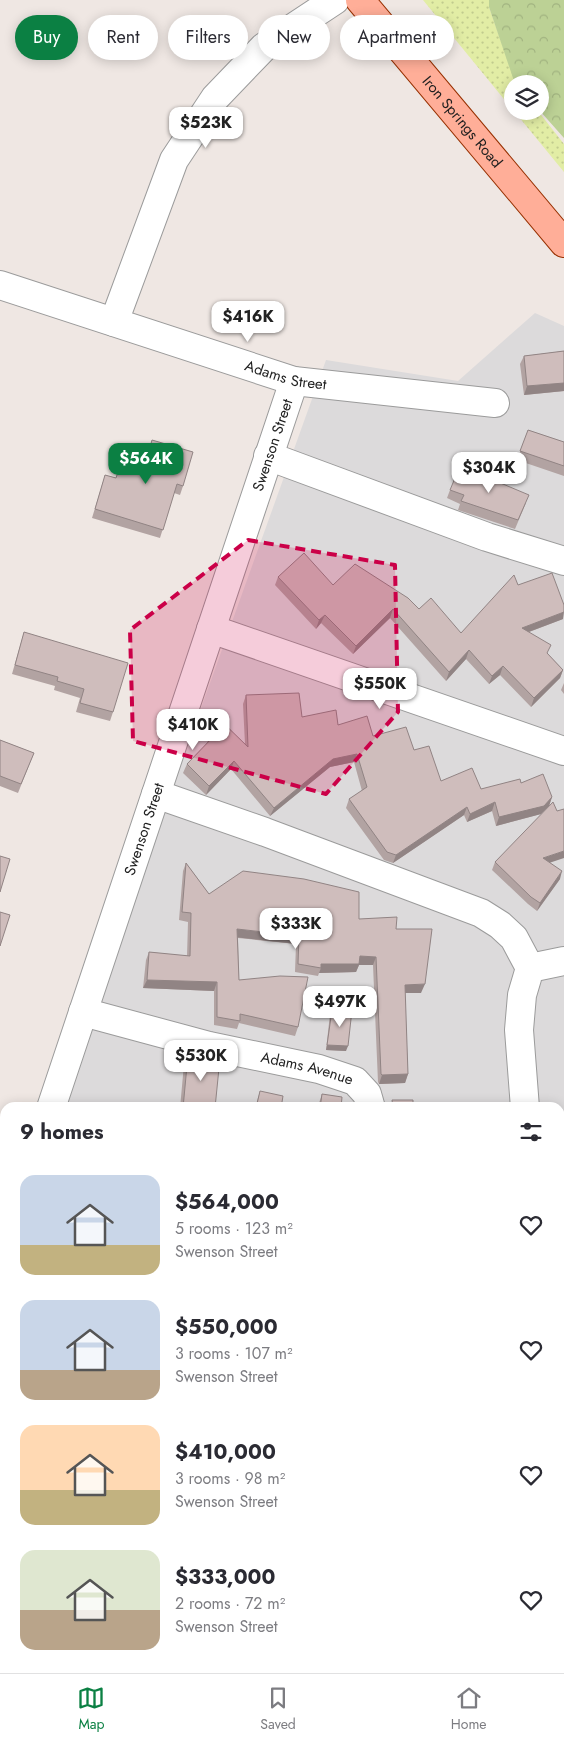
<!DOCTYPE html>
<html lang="en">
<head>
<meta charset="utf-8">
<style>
  :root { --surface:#fff; --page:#f7f7f7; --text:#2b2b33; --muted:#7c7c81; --line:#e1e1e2; --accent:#0b8043 }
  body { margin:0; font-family:Jost,sans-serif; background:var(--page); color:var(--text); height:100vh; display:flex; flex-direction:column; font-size:19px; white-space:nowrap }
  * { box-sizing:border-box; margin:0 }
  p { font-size:16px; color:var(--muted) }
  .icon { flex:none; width:28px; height:28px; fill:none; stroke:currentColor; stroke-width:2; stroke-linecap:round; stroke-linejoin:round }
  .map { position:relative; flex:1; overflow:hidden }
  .drawer { position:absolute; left:0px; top:1102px; width:565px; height:571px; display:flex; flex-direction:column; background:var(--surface); border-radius:15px 15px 0 0; box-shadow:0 2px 12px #0003 }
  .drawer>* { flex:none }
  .banner { position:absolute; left:15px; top:15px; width:535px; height:45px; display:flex; gap:10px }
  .buttons { position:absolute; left:504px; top:75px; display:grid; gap:10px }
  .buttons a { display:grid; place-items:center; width:45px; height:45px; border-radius:50%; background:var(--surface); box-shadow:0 2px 12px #0003; font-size:25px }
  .price { position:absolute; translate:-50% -42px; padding:0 11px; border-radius:10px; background:#fff; color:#222; font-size:16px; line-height:32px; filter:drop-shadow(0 1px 2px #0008) }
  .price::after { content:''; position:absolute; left:50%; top:30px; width:15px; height:11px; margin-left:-8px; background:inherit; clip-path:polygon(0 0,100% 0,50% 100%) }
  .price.selected { background:var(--accent); color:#fff }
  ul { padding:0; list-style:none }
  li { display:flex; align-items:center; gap:15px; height:125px; padding:0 20px }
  li span { display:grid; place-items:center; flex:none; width:140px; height:100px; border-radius:15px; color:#555 }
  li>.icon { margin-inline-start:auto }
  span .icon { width:60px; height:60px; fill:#fffc; stroke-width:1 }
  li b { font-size:21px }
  h2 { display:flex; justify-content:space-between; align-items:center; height:60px; padding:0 20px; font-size:21px }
  .chip { padding:0 18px; border-radius:22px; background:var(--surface); box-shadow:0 2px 12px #0003; font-size:18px; line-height:45px }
  .chip.selected { background:var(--accent); color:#fff }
  .menu { display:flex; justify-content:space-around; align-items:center; height:70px; border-top:1px solid var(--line); background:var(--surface); font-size:14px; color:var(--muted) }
  .menu a { display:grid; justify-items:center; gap:2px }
  .menu .selected { color:var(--accent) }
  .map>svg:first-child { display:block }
  .residential { fill:#dcdadb }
  .grass { fill:url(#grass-dots) }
  .forest { fill:url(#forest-crowns) }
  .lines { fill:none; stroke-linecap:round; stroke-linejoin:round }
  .stream { stroke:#a0e0d8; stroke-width:8 }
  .minor-casing { stroke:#9b9b9b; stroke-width:30 }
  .major-casing { stroke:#973000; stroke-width:30 }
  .path { stroke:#ff648b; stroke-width:3; stroke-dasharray:2.5 2.5; stroke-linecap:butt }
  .minor { stroke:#fff; stroke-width:28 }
  .major { stroke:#ffae98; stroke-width:28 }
  .wall { fill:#b2a3a2 }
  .shaded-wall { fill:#918484 }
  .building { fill:#cfbdbc; stroke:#918484 }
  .marked { fill:#cb0048; fill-opacity:0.2; stroke:#cb0048; stroke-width:4; stroke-dasharray:10 6; stroke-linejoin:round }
  .labels { text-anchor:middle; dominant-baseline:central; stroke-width:4; stroke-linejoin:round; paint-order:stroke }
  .street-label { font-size:15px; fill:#1e1e1e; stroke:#fff }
</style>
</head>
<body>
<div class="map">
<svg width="564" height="1673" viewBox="0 0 564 1673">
  <defs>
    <pattern id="grass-dots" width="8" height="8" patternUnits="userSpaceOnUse" patternTransform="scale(1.25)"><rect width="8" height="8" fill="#e2eda5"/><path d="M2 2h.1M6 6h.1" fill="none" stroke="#c1cb8e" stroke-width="1.8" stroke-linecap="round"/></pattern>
    <pattern id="forest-crowns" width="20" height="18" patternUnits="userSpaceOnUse" patternTransform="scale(1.25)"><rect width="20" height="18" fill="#bcd195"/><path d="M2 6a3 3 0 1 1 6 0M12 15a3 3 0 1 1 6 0" fill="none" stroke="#a1b380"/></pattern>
  </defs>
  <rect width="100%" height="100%" fill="#efe7e3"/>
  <path class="residential" d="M 535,313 L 564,326 L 564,1330 L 560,1330 L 560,1108 L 61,1108 L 139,881 L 326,360 L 458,381 Z
    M 560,1606 L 564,1607 L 564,1673 L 29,1673 L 33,1669 L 560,1669 Z"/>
  <path class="grass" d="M 423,0 L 489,0 L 489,7 L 516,84 L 512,84 L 512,109 Z
    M 514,111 L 538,111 L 564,144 L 564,172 Z"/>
  <path class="forest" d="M 489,0 L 564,0 L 564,138 L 540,111 L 540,84 L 516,84 L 514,81 L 489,7 Z"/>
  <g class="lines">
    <path class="stream" d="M 0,1325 L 5,1326
      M 560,1341 L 564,1341"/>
    <g class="minor-casing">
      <g id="minor">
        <path id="s1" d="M 0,285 L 294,381 L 495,403"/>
        <path d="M 114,322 L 174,160 L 215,98 L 264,47 L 335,0"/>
        <path d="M 268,456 L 487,537 L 564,561"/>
        <path d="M 211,629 L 564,751"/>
        <path d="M 156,794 L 265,832 L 481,913 L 500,925 L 514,938 L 530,968"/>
        <path id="s2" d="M 83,1012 L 209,1046 L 319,1069 L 355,1081 L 367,1094 L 371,1108"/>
        <path id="s3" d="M 51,1108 L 294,381"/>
        <path d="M 525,1108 L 519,1030 L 522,995 L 530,968 L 564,961"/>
        <path d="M 0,1252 L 5,1239"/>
      </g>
    </g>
    <g class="major-casing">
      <g id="major">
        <path id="s4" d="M 360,0 L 564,243"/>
      </g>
    </g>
    <path class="path" d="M 560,1556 L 564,1553
      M 0,1649 L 5,1645"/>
    <use href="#minor" class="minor"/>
    <use href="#major" class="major"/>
  </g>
  <path class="wall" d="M 564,351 L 564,391 L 524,395 L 520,364 L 524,356 Z
    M 528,430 L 564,442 L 564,476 L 517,460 Z
    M 152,440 L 183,486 L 180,495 L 174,493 L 160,538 L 92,518 L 105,475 L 116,478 L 125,451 L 146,458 Z
    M 450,490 L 526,503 L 515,529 L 458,510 L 460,504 L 447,498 Z
    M 278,577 L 333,585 L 419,609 L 461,633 L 518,585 L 563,619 L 529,632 L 548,654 L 563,670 L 560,678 L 531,707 L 500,675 L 489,684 L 466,659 L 446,681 L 390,618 L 353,654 L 321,623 L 316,629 L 275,585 Z
    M 24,632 L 113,712 L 110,721 L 76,712 L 80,698 L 54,690 L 55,686 L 12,674 Z
    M 564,683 L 564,694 L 561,690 Z
    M 246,695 L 302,717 L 338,725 L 414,750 L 441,781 L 481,789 L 521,783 L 552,797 L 549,806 L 541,814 L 496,826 L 492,811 L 467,822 L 464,815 L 393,863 L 384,860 L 346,808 L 349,799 L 362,791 L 354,762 L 330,767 L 270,816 L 231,769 L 206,795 L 183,773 L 187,764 L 208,742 L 198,730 L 201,721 L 245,744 L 243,704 Z
    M 0,740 L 34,753 L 18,793 L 0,786 Z
    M 495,862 L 550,862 L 560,879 L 537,911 L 528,904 L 492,870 Z
    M 186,863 L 209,894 L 359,919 L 396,929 L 421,993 L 405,993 L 408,1074 L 405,1083 L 379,1084 L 378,1082 L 373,965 L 359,965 L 356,972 L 319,973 L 318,976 L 295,972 L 296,944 L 238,938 L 239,980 L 298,1027 L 295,1036 L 239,1023 L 237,1029 L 214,1025 L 214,991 L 143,988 L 146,960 L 149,952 L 187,956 L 188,922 L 179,920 L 183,871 Z
    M 332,1010 L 346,1051 L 326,1050 L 330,1014 Z
    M 188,1055 L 215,1108 L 180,1108 L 184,1064 Z
    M 260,1091 L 281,1108 L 255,1108 Z
    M 322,1094 L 341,1108 L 318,1108 L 319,1103 Z"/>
  <path class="shaded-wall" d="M 564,383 L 564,391 L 524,395 L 527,386 Z
    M 393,609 L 390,618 L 353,654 L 356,646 Z
    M 564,612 L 563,619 L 518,636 L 522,628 Z
    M 325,615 L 321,623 L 316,629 L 319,620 Z
    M 469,650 L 466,659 L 446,681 L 449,672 Z
    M 503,666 L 500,675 L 489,684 L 492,676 Z
    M 563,670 L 560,678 L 531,707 L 534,698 Z
    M 357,754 L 354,762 L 330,767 L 270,816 L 274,808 L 333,759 Z
    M 234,761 L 231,769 L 206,795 L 209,786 Z
    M 552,797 L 549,806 L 541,814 L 496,826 L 499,817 Z
    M 495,802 L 492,811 L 467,822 L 470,814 Z
    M 467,807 L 464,815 L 393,863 L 396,855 Z
    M 564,851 L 564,858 L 540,866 L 543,858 Z
    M 562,871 L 560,879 L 537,911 L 540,903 Z
    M 237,929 L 299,936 L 296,944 L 234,937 Z
    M 360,956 L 376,957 L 373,965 L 359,965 L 356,972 L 319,973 L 321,968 L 321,964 Z
    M 147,980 L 217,982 L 214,991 L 143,988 Z
    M 425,984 L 421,993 L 402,993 L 405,985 Z
    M 327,1045 L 348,1046 L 346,1051 L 326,1050 Z
    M 408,1074 L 405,1083 L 379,1084 L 382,1075 Z
    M 560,1164 L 564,1164 L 564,1172 L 560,1173 Z"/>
  <path class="building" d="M 564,351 L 564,383 L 527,386 L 524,356 Z
    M 528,430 L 564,442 L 564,466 L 520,451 Z
    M 152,440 L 193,452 L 183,486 L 177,484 L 163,530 L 95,509 L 105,475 L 116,478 L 125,451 L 147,458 Z
    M 460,466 L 529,495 L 518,520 L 461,501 L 464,495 L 450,490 Z
    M 304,553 L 333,585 L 355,564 L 408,598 L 419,609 L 431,598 L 461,633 L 514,575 L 518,585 L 552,573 L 564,605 L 564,612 L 522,628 L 551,645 L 547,653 L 563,670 L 534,698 L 503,666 L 492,676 L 469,650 L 449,672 L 393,609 L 356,646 L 325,615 L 319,620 L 278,577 Z
    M 24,632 L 128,663 L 113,712 L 80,703 L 84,689 L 57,681 L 58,677 L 15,665 Z
    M 299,693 L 302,717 L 336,710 L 338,725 L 367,716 L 373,736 L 406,727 L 414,750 L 429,746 L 441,781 L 472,768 L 481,789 L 520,779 L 521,783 L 543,774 L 552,797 L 544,806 L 499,817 L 495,802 L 470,814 L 467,807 L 396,855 L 387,852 L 349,799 L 367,787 L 357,754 L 333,759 L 274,808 L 234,761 L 209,786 L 187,764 L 214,736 L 201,721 L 211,711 L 248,747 L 246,695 Z
    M 0,740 L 34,753 L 21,784 L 0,776 Z
    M 553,802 L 557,811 L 564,809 L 564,851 L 543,858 L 562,871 L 540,903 L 531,897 L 495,862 Z
    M 0,856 L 10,859 L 0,892 Z
    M 186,863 L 209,894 L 243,871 L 304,879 L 359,892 L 359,919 L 397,917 L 396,929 L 432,929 L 425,984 L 405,985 L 408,1074 L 382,1075 L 381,1074 L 376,957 L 360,956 L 359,964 L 321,964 L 321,968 L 298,964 L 299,936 L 237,929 L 239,980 L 280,976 L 308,977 L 298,1027 L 240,1014 L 240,1021 L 217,1017 L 217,982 L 147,980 L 149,952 L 190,956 L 191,913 L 182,912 Z
    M 0,912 L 10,915 L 0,946 Z
    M 332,1010 L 352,1010 L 348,1046 L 327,1045 Z
    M 188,1055 L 220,1058 L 215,1108 L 183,1108 Z
    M 260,1091 L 283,1096 L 281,1108 L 256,1108 Z
    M 322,1094 L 342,1097 L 341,1108 L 320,1108 Z
    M 392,1100 L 413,1100 L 413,1108 L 393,1108 Z
    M 560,1143 L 564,1143 L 564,1164 L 560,1164 Z"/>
  <path class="marked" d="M 248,540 L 395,565 L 398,712 L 326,794 L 133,741 L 130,630 Z"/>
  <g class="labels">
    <g class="street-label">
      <text stroke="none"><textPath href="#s4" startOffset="159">Iron Springs Road</textPath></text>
      <text stroke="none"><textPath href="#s1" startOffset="300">Adams Street</textPath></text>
      <text stroke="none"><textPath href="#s3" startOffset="699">Swenson Street</textPath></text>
      <text stroke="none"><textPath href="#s3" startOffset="294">Swenson Street</textPath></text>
      <text stroke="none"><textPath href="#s2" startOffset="231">Adams Avenue</textPath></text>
    </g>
  </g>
</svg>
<div class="buttons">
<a><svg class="icon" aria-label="layers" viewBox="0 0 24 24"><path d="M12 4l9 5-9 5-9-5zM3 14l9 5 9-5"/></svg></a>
</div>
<b class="price" style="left:206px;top:149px">$523K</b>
<b class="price" style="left:248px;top:343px">$416K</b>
<b class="price selected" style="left:146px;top:485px">$564K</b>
<b class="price" style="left:489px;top:494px">$304K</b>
<b class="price" style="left:380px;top:710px">$550K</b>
<b class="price" style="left:193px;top:751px">$410K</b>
<b class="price" style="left:296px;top:950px">$333K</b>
<b class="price" style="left:340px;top:1028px">$497K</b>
<b class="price" style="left:201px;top:1082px">$530K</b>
<div class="banner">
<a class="chip selected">Buy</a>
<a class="chip">Rent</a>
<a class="chip">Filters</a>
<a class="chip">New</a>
<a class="chip">Apartment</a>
</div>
<section class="drawer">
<h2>9 homes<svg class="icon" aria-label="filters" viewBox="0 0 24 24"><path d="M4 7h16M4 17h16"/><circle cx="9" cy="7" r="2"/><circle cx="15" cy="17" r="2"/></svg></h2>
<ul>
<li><span style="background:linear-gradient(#c9d6e8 70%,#c2b280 0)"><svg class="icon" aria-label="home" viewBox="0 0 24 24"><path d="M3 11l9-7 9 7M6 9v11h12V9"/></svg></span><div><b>$564,000</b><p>5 rooms · 123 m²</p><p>Swenson Street</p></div><svg class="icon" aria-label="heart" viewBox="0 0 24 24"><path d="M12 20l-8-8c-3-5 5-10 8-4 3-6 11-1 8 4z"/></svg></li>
<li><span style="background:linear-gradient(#c9d6e8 70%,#b9a48a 0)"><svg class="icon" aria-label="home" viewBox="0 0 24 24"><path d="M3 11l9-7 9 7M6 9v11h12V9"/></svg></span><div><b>$550,000</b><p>3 rooms · 107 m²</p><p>Swenson Street</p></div><svg class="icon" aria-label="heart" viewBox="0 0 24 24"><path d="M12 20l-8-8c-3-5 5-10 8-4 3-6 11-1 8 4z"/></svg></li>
<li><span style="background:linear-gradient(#ffd9b3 65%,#c2b280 0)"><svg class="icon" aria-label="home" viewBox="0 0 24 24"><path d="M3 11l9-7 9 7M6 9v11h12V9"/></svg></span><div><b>$410,000</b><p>3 rooms · 98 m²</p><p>Swenson Street</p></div><svg class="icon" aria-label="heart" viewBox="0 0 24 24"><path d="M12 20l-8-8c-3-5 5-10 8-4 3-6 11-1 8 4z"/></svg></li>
<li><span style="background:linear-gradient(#dfe7d0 60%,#b9a48a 0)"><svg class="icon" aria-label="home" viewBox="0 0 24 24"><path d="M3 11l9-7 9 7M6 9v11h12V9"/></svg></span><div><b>$333,000</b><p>2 rooms · 72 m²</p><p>Swenson Street</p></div><svg class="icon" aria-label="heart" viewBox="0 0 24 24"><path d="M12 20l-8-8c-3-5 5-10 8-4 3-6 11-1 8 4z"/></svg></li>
</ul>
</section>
</div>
<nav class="menu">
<a class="selected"><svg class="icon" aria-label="map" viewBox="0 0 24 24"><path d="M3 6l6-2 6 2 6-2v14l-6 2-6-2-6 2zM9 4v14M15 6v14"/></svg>Map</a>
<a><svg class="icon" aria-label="saved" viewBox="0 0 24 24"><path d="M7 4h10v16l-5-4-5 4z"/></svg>Saved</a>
<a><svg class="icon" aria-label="home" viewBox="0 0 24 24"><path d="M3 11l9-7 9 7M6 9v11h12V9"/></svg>Home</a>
</nav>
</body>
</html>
